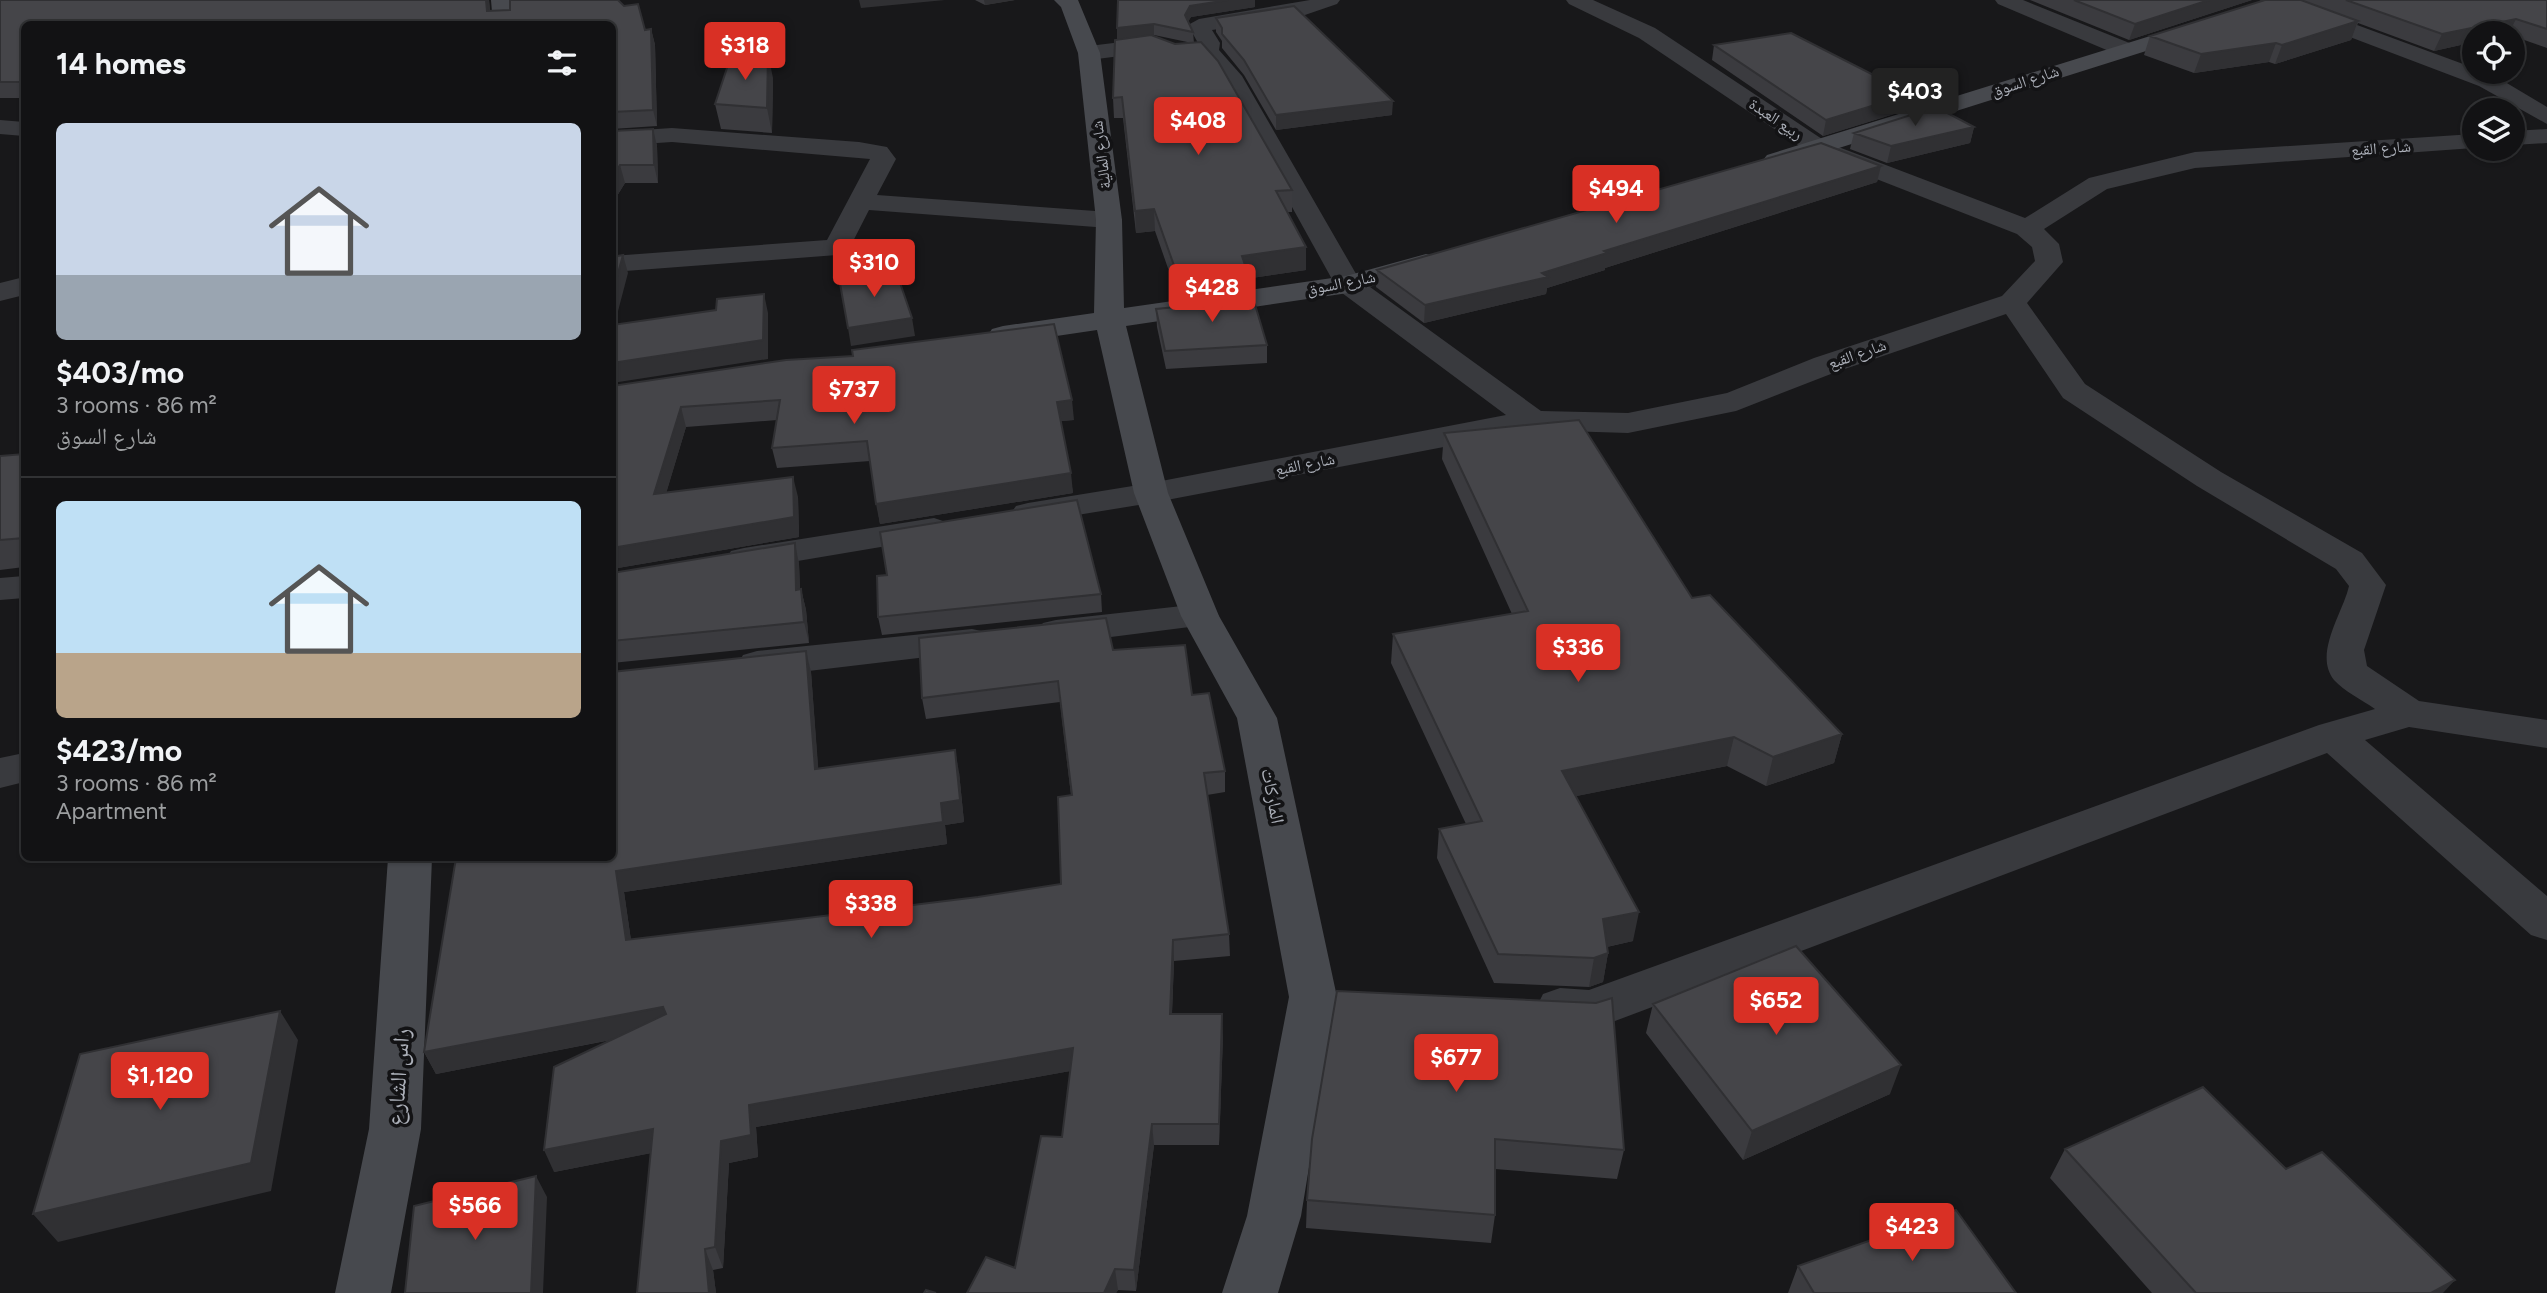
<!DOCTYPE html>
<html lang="en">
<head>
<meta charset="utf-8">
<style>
  :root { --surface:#121214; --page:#1b1b1d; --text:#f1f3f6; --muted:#9c9ea0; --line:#313234; --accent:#d93025 }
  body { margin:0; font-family:Figtree,"Noto Naskh Arabic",sans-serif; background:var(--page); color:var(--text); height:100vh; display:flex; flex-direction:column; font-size:26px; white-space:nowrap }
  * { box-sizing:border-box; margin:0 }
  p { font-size:23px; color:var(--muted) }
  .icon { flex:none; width:38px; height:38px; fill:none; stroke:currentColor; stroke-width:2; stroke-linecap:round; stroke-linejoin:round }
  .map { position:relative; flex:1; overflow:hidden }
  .details { position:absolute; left:21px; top:21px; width:595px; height:840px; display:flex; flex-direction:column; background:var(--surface); border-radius:10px; box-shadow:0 2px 5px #0004,0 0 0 2px var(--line) }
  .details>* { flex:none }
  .tools { position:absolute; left:2462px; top:21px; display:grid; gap:14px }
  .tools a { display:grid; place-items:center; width:63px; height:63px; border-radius:50%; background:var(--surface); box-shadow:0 2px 5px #0004,0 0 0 2px var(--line); font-size:35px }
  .price { position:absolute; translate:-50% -60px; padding:0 16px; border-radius:7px; background:var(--accent); color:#fff; font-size:23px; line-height:46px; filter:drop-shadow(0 2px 4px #0008) }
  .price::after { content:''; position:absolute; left:50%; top:42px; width:21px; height:16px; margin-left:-10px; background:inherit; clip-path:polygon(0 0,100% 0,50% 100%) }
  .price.on { background:#222; color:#fff }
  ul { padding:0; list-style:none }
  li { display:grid; align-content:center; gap:14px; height:371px; padding:0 35px }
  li+li { border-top:2px solid var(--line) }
  li span { display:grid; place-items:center; height:217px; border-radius:10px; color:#555 }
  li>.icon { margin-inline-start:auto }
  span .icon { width:126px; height:126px; fill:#fffc; stroke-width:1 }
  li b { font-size:30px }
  h2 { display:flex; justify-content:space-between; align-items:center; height:84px; padding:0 35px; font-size:30px }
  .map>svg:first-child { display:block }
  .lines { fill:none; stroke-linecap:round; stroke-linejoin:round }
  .street { fill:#393a3e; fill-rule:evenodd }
  .secondary { fill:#47494e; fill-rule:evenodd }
  .wall { fill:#3b3b3f; fill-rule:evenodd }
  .shaded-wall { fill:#303033 }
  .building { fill:#454549; stroke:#303033; stroke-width:2 }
  .labels { text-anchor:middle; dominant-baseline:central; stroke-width:7; stroke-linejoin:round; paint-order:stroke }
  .far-street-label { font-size:16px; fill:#abafb8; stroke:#131315 }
  .street-label { font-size:19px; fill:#abafb8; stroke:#131315 }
  .near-street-label { font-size:23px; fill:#abafb8; stroke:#131315 }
</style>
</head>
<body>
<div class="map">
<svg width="2547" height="1293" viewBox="0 0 2547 1293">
  <rect width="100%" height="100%" fill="#18181a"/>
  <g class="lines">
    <path class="street" d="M 1310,0 L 1340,0 L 1337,4 L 1302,16 L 1212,30 L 1220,43 L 1219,50 L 1242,76 L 1359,279 L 1541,411 L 1628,413 L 1727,393 L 1814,358 L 2002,296 L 2035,261 L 2032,247 L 2017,234 L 1810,153 L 1639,38 L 1569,4 L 1566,0 L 1593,0 L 1655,28 L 1828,143 L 2025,218 L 2089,178 L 2195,152 L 2474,134 L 2474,148 L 2195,168 L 2107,189 L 2044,229 L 2059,244 L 2063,262 L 2027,303 L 2085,384 L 2221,472 L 2362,553 L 2386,585 L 2364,650 L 2367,666 L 2419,701 L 2547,720 L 2547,748 L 2409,727 L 2365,740 L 2547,896 L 2547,940 L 2531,935 L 2327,753 L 1607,1024 C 1585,1031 1565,1029 1543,1022 L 1536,1008 L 1543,994 L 1560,988 L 1589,990 L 2319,725 L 2375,709 C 2362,700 2344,691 2334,680 C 2313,654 2343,613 2349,586 L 2336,569 L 2197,486 L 2063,398 L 2006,314 L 1836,372 L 1736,411 L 1628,433 L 1533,430 L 1151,503 L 1028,523 L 1016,520 L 1011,513 L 1016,506 L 1028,503 L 1151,483 L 1506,415 L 1338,290 L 1221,79 L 1197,51 L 1198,43 L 1188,25 L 1199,19 Z
      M 1995,0 L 2023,0 L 2132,44 L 2135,49 L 2132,54 L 2116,54 L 1998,4 Z
      M 2260,0 L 2289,0 L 2474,68 L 2474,72 L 2495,76 L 2547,107 L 2547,124 L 2479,86 L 2263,4 Z
      M 1154,38 L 1175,45 L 1178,50 L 1167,57 L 1152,52 L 1089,60 L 1078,53 L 1089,46 Z
      M 0,120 L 24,122 L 24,136 L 0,134 Z
      M 672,128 L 859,142 L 887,147 L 896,159 L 877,195 L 1109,212 L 1118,214 L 1122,220 L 1118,226 L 1109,228 L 869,210 L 847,253 L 837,255 L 612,272 L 612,256 L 827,240 L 870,159 L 672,142 L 612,146 L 612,132 Z
      M 2547,129 L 2547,143 L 2513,145 L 2513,131 Z
      M 24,277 L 24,295 L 0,301 L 0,283 Z
      M 934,518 L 946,522 L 952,529 L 946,536 L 744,570 L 731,567 L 726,559 L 731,551 L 744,548 Z
      M 24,576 L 24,598 L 0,600 L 0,578 Z
      M 1200,604 L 1213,608 L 1219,616 L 1213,624 L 1056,644 L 1043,641 L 1037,632 L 1043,623 L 1056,620 Z
      M 972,629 L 986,632 L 991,641 L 986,650 L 757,677 L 743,673 L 738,664 L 743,655 L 757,651 Z
      M 24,753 L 24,782 L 0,788 L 0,758 Z"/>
    <path class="secondary" d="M 491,0 L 511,0 L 513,24 L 493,24 Z
      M 1054,0 L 1078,0 L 1100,53 L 1122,220 L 1124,308 L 1346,276 L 1426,254 L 1436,256 L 1440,262 L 1436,268 L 1348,293 L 1126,326 L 1168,493 L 1219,616 L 1277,718 L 1337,997 L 1301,1216 L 1278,1293 L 1222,1293 L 1247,1216 L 1289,997 L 1237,718 L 1181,616 L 1134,493 L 1097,330 L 1003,344 L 992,341 L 988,335 L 992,329 L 1003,326 L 1094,313 L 1096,220 L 1078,53 L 1061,7 Z
      M 2266,0 L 2298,0 L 2295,4 L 1785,165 L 1767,165 L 1763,160 L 1767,155 Z
      M 388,858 L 432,858 L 421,1129 L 391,1293 L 335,1293 L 369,1129 Z"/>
  </g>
  <path class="wall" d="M 0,0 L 489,0 L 490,11 L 510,10 L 510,0 L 618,0 L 624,6 L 638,4 L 645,30 L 651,29 L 655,45 L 657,126 L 612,129 L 612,24 L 24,24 L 24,98 L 0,98 Z
    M 975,0 L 1015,0 L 985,5 Z
    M 1118,0 L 1255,0 L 1255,7 L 1191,17 L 1188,21 L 1193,32 L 1194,43 L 1292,190 L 1292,212 L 1287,212 L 1306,247 L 1306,270 L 1245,279 L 1245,287 L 1178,297 L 1155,231 L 1136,233 L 1123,118 L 1114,118 L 1113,98 L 1138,37 L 1117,39 ZM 1154,35 L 1192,43 L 1175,44 L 1152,36 Z
    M 2030,0 L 2252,0 L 2129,40 Z
    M 2265,0 L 2547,0 L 2547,48 L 2513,36 L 2513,33 L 2474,33 L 2474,42 L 2434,51 L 2358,23 L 2351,40 L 2275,64 L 2269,62 L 2194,73 L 2144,55 L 2150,36 Z
    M 1216,18 L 1392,115 L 1276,130 L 1244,75 L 1222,48 L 1222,41 L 1216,32 Z
    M 1714,45 L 1907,110 L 1823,136 L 1712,60 Z
    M 773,78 L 772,133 L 721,129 L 715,104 Z
    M 1974,127 L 1970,143 L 1887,163 L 1850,149 L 1854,133 Z
    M 653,129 L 657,146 L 658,183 L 625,183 L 612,204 L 612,131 Z
    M 1881,166 L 1877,182 L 1605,268 L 1605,270 L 1547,288 L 1546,294 L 1424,323 L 1376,287 L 1377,270 Z
    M 1185,301 L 1267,345 L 1267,363 L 1166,369 L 1157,327 L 1156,309 L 1186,306 Z
    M 612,386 L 1074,420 L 1061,421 L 1073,493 L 880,524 L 870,461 L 777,468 L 772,448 L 777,420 L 686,427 L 666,493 L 798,497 L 799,537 L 612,569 Z
    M 1444,433 L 1692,598 L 1842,734 L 1834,763 L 1766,786 L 1727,766 L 1576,796 L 1633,941 L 1607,947 L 1608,953 L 1603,982 L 1589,987 L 1494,983 L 1437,858 L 1439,829 L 1466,824 L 1391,663 L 1393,634 L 1512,614 L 1442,459 Z
    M 24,454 L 24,567 L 0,570 L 0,456 Z
    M 795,543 L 799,564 L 800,590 L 801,589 L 806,610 L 809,643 L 612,663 L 612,573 Z
    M 1101,594 L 1102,612 L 882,635 L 878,617 Z
    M 1113,650 L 1192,695 L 1225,771 L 1225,792 L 1207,795 L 1229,934 L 1230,956 L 1174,961 L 1172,1014 L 1223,1036 L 1219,1145 L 1154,1145 L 1136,1291 L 1118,1290 L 1116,1293 L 967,1293 L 1015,1268 L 1062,1137 L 1070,1071 L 756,1127 L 758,1157 L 729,1163 L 723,1268 L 713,1270 L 716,1293 L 637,1293 L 651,1153 L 554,1172 L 611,1040 L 436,1074 L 424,1052 L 806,651 L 811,672 L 818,769 L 959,772 L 964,822 L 945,825 L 947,844 L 624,892 L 631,940 L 978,897 L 1061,884 L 1071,795 L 1060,702 L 926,719 L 922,698 Z
    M 1337,991 L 1624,1150 L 1617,1179 L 1495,1169 L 1495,1215 L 1491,1243 L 1306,1228 L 1307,1200 Z
    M 1653,1004 L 1890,1094 L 1743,1160 L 1646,1033 Z
    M 2065,1149 L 2286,1169 L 2443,1293 L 2152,1293 L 2050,1178 Z
    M 1798,1266 L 2016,1293 L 1788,1293 Z"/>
  <path class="shaded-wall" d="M 486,0 L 489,0 L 491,24 L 487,11 Z
    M 859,0 L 945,0 L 861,8 Z
    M 984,0 L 1015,0 L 985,5 Z
    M 1228,0 L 1255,0 L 1255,7 L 1191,17 L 1186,26 L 1185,15 L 1190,6 Z
    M 2209,0 L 2252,0 L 2129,40 L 2135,24 Z
    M 2516,19 L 2509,33 L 2474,33 L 2474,42 L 2434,51 L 2442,34 Z
    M 2358,21 L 2351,40 L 2275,64 L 2282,45 Z
    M 1154,24 L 1154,35 L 1117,39 L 1117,28 Z
    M 651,29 L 655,45 L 657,126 L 653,110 Z
    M 2276,43 L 2269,62 L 2194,73 L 2201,54 Z
    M 768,54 L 773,78 L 772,133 L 767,108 Z
    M 1911,94 L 1907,110 L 1823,136 L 1826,120 Z
    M 1393,101 L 1392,115 L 1276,130 L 1276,115 Z
    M 1974,127 L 1970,143 L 1887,163 L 1891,146 Z
    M 653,129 L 657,146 L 658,183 L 654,165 Z
    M 620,165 L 625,183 L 612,204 L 612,178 Z
    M 1881,166 L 1877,182 L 1605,268 L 1605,270 L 1547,288 L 1546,294 L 1424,323 L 1425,305 L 1542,273 L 1604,251 Z
    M 1154,209 L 1155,231 L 1136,233 L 1135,211 Z
    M 1306,247 L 1306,270 L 1245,279 L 1245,287 L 1178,297 L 1177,274 L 1242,256 Z
    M 623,255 L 628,273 L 612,334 L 612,295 Z
    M 764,294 L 768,313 L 768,359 L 612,383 L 612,363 Z
    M 912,318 L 915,336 L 851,346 L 848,328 Z
    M 1072,400 L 1074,420 L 1059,421 L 1057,402 Z
    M 681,407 L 686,427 L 660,514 L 654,494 Z
    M 1071,473 L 1073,493 L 880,524 L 876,504 Z
    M 793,477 L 798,497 L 799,537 L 612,569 L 612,548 Z
    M 795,543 L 799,564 L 801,611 L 796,590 Z
    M 801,589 L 806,610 L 809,643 L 804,622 Z
    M 806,651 L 811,672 L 820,791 L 815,769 Z
    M 1842,734 L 1834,763 L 1766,786 L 1773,757 Z
    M 1734,737 L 1727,766 L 1557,800 L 1562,771 Z
    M 955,750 L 959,772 L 964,822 L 945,825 L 947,844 L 624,892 L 634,962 L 626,940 L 616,871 L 941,803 Z
    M 1639,912 L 1633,941 L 1597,949 L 1603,919 Z
    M 1173,940 L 1174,961 L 1171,1036 L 1170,1014 Z
    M 1608,953 L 1603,982 L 1589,987 L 1594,958 Z
    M 663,1007 L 671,1028 L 436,1074 L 424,1052 Z
    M 280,1011 L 298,1040 L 271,1191 L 58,1242 L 33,1214 Z
    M 1222,1014 L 1223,1036 L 1219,1145 L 1219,1124 Z
    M 1073,1048 L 1076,1070 L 756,1127 L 758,1157 L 729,1163 L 723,1268 L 715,1247 L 721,1141 L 749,1105 Z
    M 1901,1065 L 1890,1094 L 1743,1160 L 1752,1131 Z
    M 1152,1124 L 1154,1145 L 1136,1291 L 1134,1270 Z
    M 653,1129 L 662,1151 L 554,1172 L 544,1150 Z
    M 536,1176 L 547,1197 L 543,1293 L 531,1293 Z
    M 705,1249 L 713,1270 L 716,1293 L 709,1293 Z
    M 1115,1269 L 1118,1290 L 1116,1293 L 1104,1293 Z
    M 2455,1280 L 2443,1293 L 2431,1293 Z"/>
  <path class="building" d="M 0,0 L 486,0 L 487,11 L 510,10 L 510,0 L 618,0 L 624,6 L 638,4 L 645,30 L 651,29 L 653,110 L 612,112 L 612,24 L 24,24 L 24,82 L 0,82 Z
    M 1118,0 L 1228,0 L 1190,6 L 1185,15 L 1193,32 L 1154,24 L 1117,28 Z
    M 2074,0 L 2209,0 L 2135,24 Z
    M 2265,0 L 2301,0 L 2358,21 L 2282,45 L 2276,43 L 2201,54 L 2150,36 Z
    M 2346,0 L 2547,0 L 2547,29 L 2516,19 L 2442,34 Z
    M 1294,6 L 1393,101 L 1276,115 L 1244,60 L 1222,34 L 1222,28 L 1216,18 Z
    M 1791,33 L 1911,94 L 1826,120 L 1714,45 Z
    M 1151,35 L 1175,44 L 1201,42 L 1218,61 L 1292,190 L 1276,191 L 1306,247 L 1242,256 L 1245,265 L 1177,274 L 1154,209 L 1135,211 L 1122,97 L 1113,98 L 1115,40 Z
    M 768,54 L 767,108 L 715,104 L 731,56 Z
    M 1936,107 L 1974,127 L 1891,146 L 1854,133 Z
    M 653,129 L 654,165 L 620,165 L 612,178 L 612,131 Z
    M 1821,143 L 1881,166 L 1604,251 L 1607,253 L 1542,273 L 1548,277 L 1425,305 L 1377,270 Z
    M 623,255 L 612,295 L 612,257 Z
    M 896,271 L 912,318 L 848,328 L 839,278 Z
    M 1251,291 L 1267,345 L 1165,351 L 1156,309 L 1187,306 L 1185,301 Z
    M 764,294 L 763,340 L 612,363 L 612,325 L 716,310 L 717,299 Z
    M 1054,324 L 1072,400 L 1057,402 L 1071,473 L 876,504 L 867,441 L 772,448 L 780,400 L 681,407 L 654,494 L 793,477 L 794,517 L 612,548 L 612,386 L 786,360 L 853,356 L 852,350 Z
    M 1579,420 L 1692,598 L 1710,595 L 1842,734 L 1773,757 L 1734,737 L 1562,771 L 1639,912 L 1603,919 L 1608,953 L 1594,958 L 1498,954 L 1439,829 L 1482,821 L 1393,634 L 1528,611 L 1444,433 Z
    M 24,454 L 24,538 L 0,540 L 0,456 Z
    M 1077,500 L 1101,594 L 878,617 L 877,576 L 887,575 L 880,532 Z
    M 795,543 L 796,590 L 801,589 L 804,622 L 612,641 L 612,573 Z
    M 1106,618 L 1113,650 L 1185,645 L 1192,695 L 1209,693 L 1225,771 L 1204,773 L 1229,934 L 1173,940 L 1170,1014 L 1222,1014 L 1219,1124 L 1152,1124 L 1134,1270 L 1115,1269 L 1104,1293 L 967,1293 L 986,1257 L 1015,1268 L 1041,1136 L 1062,1137 L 1073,1048 L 749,1105 L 751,1135 L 721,1141 L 715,1247 L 705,1249 L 709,1293 L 637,1293 L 653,1129 L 544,1150 L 554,1067 L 666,1014 L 663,1007 L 424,1052 L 456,858 L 612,858 L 612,672 L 806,651 L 815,769 L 955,750 L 960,800 L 941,803 L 943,822 L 616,871 L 626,940 L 978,897 L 1061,884 L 1058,797 L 1072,795 L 1058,681 L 922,698 L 919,638 Z
    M 1796,946 L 1901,1065 L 1752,1131 L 1653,1004 Z
    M 1337,991 L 1596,1003 L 1612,998 L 1624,1150 L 1495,1139 L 1495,1215 L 1307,1200 L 1312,1139 Z
    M 280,1011 L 251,1163 L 33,1214 L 80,1054 Z
    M 2203,1087 L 2286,1169 L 2322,1152 L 2455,1280 L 2431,1293 L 2196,1293 L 2065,1149 Z
    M 536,1176 L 531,1293 L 405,1293 L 414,1206 Z
    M 1956,1210 L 2016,1293 L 1814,1293 L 1798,1266 Z
    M 926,1290 L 936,1293 L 924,1293 Z"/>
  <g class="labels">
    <g class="far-street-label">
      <text transform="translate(2025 81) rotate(-18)">شارع السوق</text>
      <text transform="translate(1776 119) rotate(34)">ربيع العبدة</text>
      <text transform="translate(2381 148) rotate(-4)">شارع القبع</text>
      <text transform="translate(1101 155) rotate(-97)">شارع المالية</text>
      <text transform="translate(1341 283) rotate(-11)">شارع السوق</text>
      <text transform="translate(1857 354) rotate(-19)">شارع القبع</text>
      <text transform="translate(1305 464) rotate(-11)">شارع القبع</text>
    </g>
    <g class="street-label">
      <text transform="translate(1273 796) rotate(79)">الماركات</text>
    </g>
    <g class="near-street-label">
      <text transform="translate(398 1077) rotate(-86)">راس الشارع</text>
    </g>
  </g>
</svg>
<div class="tools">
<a><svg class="icon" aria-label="locate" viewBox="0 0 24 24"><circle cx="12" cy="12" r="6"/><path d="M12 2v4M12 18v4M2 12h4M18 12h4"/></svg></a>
<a><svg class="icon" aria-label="layers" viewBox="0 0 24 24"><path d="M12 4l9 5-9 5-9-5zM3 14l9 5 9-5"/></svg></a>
</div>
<b class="price" style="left:745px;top:82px">$318</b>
<b class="price on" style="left:1915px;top:128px">$403</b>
<b class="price" style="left:1198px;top:157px">$408</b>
<b class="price" style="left:1616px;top:225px">$494</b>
<b class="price" style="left:874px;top:299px">$310</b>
<b class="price" style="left:1212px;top:324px">$428</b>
<b class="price" style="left:854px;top:426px">$737</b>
<b class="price" style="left:1578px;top:684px">$336</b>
<b class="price" style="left:871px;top:940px">$338</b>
<b class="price" style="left:1776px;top:1037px">$652</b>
<b class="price" style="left:1456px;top:1094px">$677</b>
<b class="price" style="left:160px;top:1112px">$1,120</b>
<b class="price" style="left:475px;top:1242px">$566</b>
<b class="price" style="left:1912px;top:1263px">$423</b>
<section class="details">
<h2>14 homes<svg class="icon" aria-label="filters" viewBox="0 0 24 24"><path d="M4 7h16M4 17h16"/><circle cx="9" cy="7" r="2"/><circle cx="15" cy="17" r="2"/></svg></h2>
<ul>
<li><span style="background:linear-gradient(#c9d6e8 70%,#9aa5b1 0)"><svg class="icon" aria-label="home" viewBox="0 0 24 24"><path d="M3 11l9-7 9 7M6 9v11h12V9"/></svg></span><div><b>$403/mo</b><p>3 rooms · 86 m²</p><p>شارع السوق</p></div></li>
<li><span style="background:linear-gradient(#bfe0f5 70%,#b9a48a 0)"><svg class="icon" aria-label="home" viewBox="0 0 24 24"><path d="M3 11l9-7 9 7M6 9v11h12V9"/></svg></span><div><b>$423/mo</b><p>3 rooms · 86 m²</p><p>Apartment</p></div></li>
</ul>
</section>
</div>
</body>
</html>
